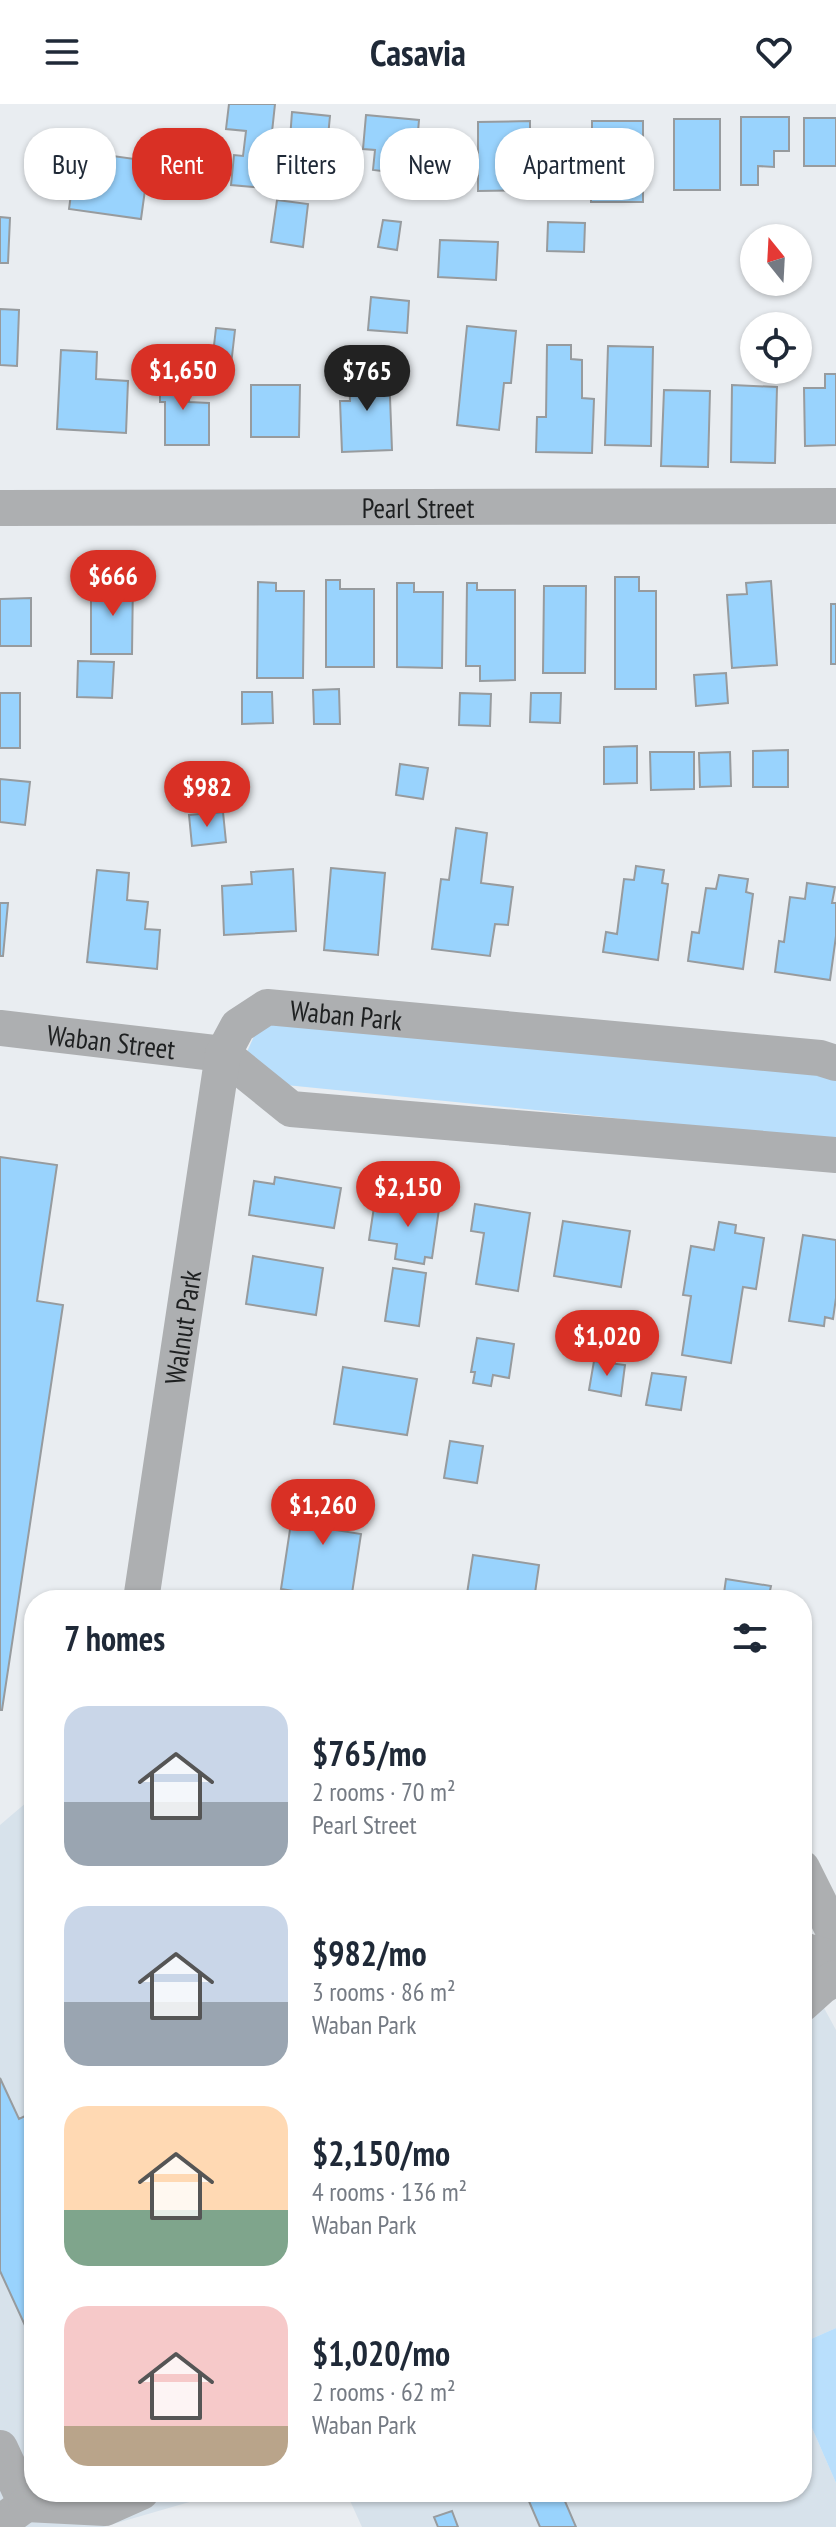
<!DOCTYPE html>
<html lang="en">
<head>
<meta charset="utf-8">
<style>
  :root { --surface:#fff; --page:#f2f2f3; --text:#1f2937; --muted:#747a83; --accent:#d93025 }
  body { margin:0; font-family:"PT Sans Narrow",sans-serif; background:var(--page); color:var(--text); height:100vh; display:flex; flex-direction:column; font-size:30px; white-space:nowrap }
  * { box-sizing:border-box; margin:0 }
  p { font-size:26px; color:var(--muted) }
  .icon { flex:none; width:44px; height:44px; fill:none; stroke:currentColor; stroke-width:2; stroke-linecap:round; stroke-linejoin:round }
  .map { position:relative; flex:1; overflow:hidden }
  .drawer { position:absolute; left:24px; top:1486px; width:788px; height:912px; display:flex; flex-direction:column; background:var(--surface); border-radius:32px; box-shadow:0 2px 6px #0004 }
  .drawer>* { flex:none }
  .guide { position:absolute; left:24px; top:24px; width:788px; height:72px; display:flex; gap:16px }
  .needle { width:52px; rotate:342deg }
  .buttons { position:absolute; left:740px; top:120px; display:grid; gap:16px }
  .buttons a { display:grid; place-items:center; width:72px; height:72px; border-radius:50%; background:var(--surface); box-shadow:0 2px 6px #0004; font-size:40px }
  .price { position:absolute; translate:-50% -68px; padding:0 18px; border-radius:28px; background:var(--accent); color:#fff; font-size:26px; line-height:52px; filter:drop-shadow(0 2px 4px #0008) }
  .price::after { content:''; position:absolute; left:50%; top:48px; width:24px; height:18px; margin-left:-12px; background:inherit; clip-path:polygon(0 0,100% 0,50% 100%) }
  .price.active { background:#222; color:#fff }
  ul { padding:0; list-style:none }
  li { display:flex; align-items:center; gap:24px; height:200px; padding:0 40px }
  li span { display:grid; place-items:center; flex:none; width:224px; height:160px; border-radius:24px; color:#555 }
  li>.icon { margin-inline-start:auto }
  span .icon { width:96px; height:96px; fill:#fffc; stroke-width:1 }
  li b { font-size:34px }
  h2 { display:flex; justify-content:space-between; align-items:center; height:96px; padding:0 40px; font-size:34px }
  .tag { padding:0 28px; border-radius:32px; background:var(--surface); box-shadow:0 2px 6px #0004; font-size:28px; line-height:72px }
  .tag.active { background:var(--accent); color:#fff }
  header { display:flex; justify-content:space-between; align-items:center; height:104px; padding:0 40px; background:var(--surface); font-size:36px; font-weight:700 }
  .map>svg:first-child { display:block }
  .built { fill:#d7e2eb }
  .green { fill:#b9dffc }
  .building { fill:#99d3fd; stroke:#979b9e; stroke-width:2 }
  .lines { fill:none; stroke-linecap:round; stroke-linejoin:round }
  .minor { stroke:#adafb1; stroke-width:36 }
  .labels { text-anchor:middle; dominant-baseline:central; stroke-width:8; stroke-linejoin:round; paint-order:stroke }
  .street-label { font-size:28px; fill:#1e2021; stroke:#f6fbfe }
</style>
</head>
<body>
<header><svg class="icon" aria-label="menu" viewBox="0 0 24 24"><path d="M4 6h16M4 12h16M4 18h16"/></svg>Casavia<svg class="icon" aria-label="heart" viewBox="0 0 24 24"><path d="M12 20l-8-8c-3-5 5-10 8-4 3-6 11-1 8 4z"/></svg></header>
<div class="map">
<svg width="836" height="2423" viewBox="0 0 836 2423">
  <rect width="100%" height="100%" fill="#e9edf1"/>
  <path class="built" d="M 34,1692 L 34,2388 L 224,2388 L 103,2423 L 0,2423 L 0,1721 Z
    M 802,1883 L 824,1904 L 836,1926 L 836,2224 L 802,2239 Z
    M 802,2301 L 836,2379 L 836,2423 L 362,2423 L 346,2388 L 802,2388 Z"/>
  <path class="green" d="M 282,914 L 836,970 L 836,1033 L 832,1036 L 266,979 L 245,952 L 256,928 Z
    M 836,2224 L 836,2379 L 802,2301 L 802,2239 Z"/>
  <path class="building" d="M 229,0 L 275,0 L 266,84 L 231,81 L 234,51 L 243,52 L 246,27 L 226,25 Z
    M 292,8 L 330,12 L 323,83 L 293,79 L 298,35 L 290,35 Z
    M 366,11 L 419,16 L 416,51 L 408,50 L 406,70 L 373,66 L 375,46 L 363,45 Z
    M 741,13 L 789,13 L 789,47 L 774,47 L 774,63 L 758,62 L 758,81 L 741,81 Z
    M 804,14 L 836,14 L 836,62 L 804,62 Z
    M 674,15 L 720,15 L 720,86 L 674,86 Z
    M 530,17 L 530,86 L 478,87 L 478,18 Z
    M 592,17 L 643,17 L 643,98 L 591,98 L 591,72 L 579,73 L 579,36 L 592,36 Z
    M 77,47 L 149,57 L 141,115 L 69,105 Z
    M 277,96 L 308,100 L 303,143 L 271,138 Z
    M 0,113 L 10,114 L 8,159 L 0,159 Z
    M 383,116 L 401,118 L 397,146 L 378,143 Z
    M 548,118 L 585,119 L 584,148 L 547,147 Z
    M 440,136 L 498,138 L 496,176 L 438,173 Z
    M 371,193 L 409,197 L 407,229 L 368,226 Z
    M 0,205 L 19,206 L 17,262 L 0,261 Z
    M 467,222 L 516,227 L 511,279 L 504,279 L 499,326 L 457,321 Z
    M 216,224 L 235,226 L 231,261 L 212,259 Z
    M 547,241 L 571,241 L 571,255 L 582,256 L 582,294 L 594,295 L 592,349 L 536,348 L 537,313 L 546,313 Z
    M 608,242 L 653,243 L 651,342 L 605,341 Z
    M 61,246 L 97,248 L 96,275 L 128,277 L 126,329 L 57,325 Z
    M 389,267 L 392,346 L 342,348 L 340,297 L 350,297 L 349,268 Z
    M 160,268 L 190,268 L 189,298 L 209,299 L 209,341 L 165,341 L 165,298 L 160,298 Z
    M 825,270 L 836,270 L 836,341 L 805,342 L 804,284 L 825,284 Z
    M 251,281 L 300,281 L 299,333 L 251,333 Z
    M 732,281 L 777,283 L 775,359 L 731,358 Z
    M 664,286 L 710,287 L 708,363 L 661,362 Z
    M 111,473 L 133,473 L 132,550 L 91,550 L 91,484 L 111,484 Z
    M 615,473 L 639,473 L 639,487 L 656,487 L 656,585 L 615,585 Z
    M 326,476 L 340,476 L 340,485 L 374,485 L 374,563 L 326,563 Z
    M 771,477 L 777,561 L 732,564 L 727,491 L 747,490 L 746,479 Z
    M 258,478 L 276,479 L 276,487 L 304,487 L 303,574 L 257,574 Z
    M 397,479 L 414,479 L 414,488 L 443,488 L 442,564 L 397,563 Z
    M 467,479 L 477,479 L 477,486 L 515,486 L 515,576 L 480,577 L 480,562 L 466,562 Z
    M 544,482 L 586,482 L 585,569 L 543,569 Z
    M 31,494 L 31,542 L 0,542 L 0,495 Z
    M 831,500 L 836,500 L 836,560 L 831,560 Z
    M 78,557 L 114,558 L 112,594 L 77,593 Z
    M 726,569 L 728,599 L 696,602 L 694,571 Z
    M 339,585 L 340,620 L 314,620 L 313,586 Z
    M 242,588 L 272,588 L 273,619 L 242,620 Z
    M 0,589 L 20,589 L 20,644 L 0,644 Z
    M 460,589 L 491,590 L 490,622 L 459,621 Z
    M 531,589 L 561,589 L 560,619 L 530,618 Z
    M 637,642 L 637,679 L 604,680 L 604,643 Z
    M 788,646 L 788,683 L 753,683 L 753,647 Z
    M 650,648 L 694,648 L 694,685 L 651,686 Z
    M 730,648 L 731,682 L 700,683 L 699,649 Z
    M 400,660 L 428,664 L 423,695 L 396,691 Z
    M 0,675 L 30,678 L 25,721 L 0,718 Z
    M 223,708 L 226,738 L 192,742 L 189,711 Z
    M 456,724 L 487,729 L 481,779 L 513,783 L 508,821 L 495,820 L 490,852 L 432,845 L 441,775 L 449,776 Z
    M 636,762 L 664,766 L 662,779 L 668,780 L 658,856 L 603,848 L 606,828 L 617,830 L 624,775 L 634,776 Z
    M 331,764 L 385,769 L 378,851 L 324,846 Z
    M 293,765 L 296,827 L 224,831 L 222,782 L 252,780 L 251,768 Z
    M 97,766 L 129,769 L 127,796 L 148,798 L 145,825 L 160,826 L 157,865 L 87,858 Z
    M 719,771 L 748,775 L 746,788 L 753,790 L 743,865 L 688,857 L 692,828 L 699,829 L 706,784 L 716,785 Z
    M 807,779 L 835,783 L 832,799 L 836,799 L 836,832 L 830,876 L 775,868 L 779,837 L 784,838 L 790,793 L 805,795 Z
    M 0,799 L 8,799 L 3,852 L 0,852 Z
    M 0,1053 L 57,1061 L 37,1197 L 63,1201 L 2,1606 L 0,1606 Z
    M 275,1073 L 341,1084 L 334,1124 L 249,1111 L 254,1077 L 274,1080 Z
    M 403,1093 L 440,1098 L 432,1154 L 425,1153 L 424,1160 L 395,1155 L 397,1140 L 369,1136 L 374,1103 L 400,1108 Z
    M 475,1100 L 530,1109 L 518,1187 L 476,1180 L 484,1129 L 471,1127 Z
    M 563,1117 L 630,1127 L 621,1183 L 554,1172 Z
    M 719,1118 L 736,1121 L 735,1129 L 764,1134 L 756,1185 L 743,1183 L 731,1259 L 682,1251 L 691,1192 L 683,1191 L 691,1142 L 714,1146 Z
    M 803,1131 L 836,1136 L 836,1194 L 833,1215 L 825,1213 L 824,1222 L 789,1217 Z
    M 253,1152 L 323,1164 L 316,1211 L 246,1200 Z
    M 393,1164 L 426,1169 L 419,1222 L 385,1217 Z
    M 477,1234 L 514,1240 L 509,1274 L 493,1271 L 491,1282 L 473,1279 L 475,1268 L 471,1268 Z
    M 594,1257 L 625,1261 L 621,1292 L 589,1286 Z
    M 343,1263 L 417,1275 L 407,1331 L 334,1320 Z
    M 652,1269 L 686,1273 L 681,1306 L 646,1301 Z
    M 450,1337 L 483,1342 L 477,1379 L 444,1374 Z
    M 307,1381 L 361,1389 L 357,1410 L 332,1405 L 329,1425 L 361,1430 L 351,1496 L 281,1485 L 291,1419 L 301,1420 Z
    M 473,1451 L 539,1461 L 534,1496 L 466,1496 Z
    M 726,1475 L 771,1482 L 768,1496 L 723,1496 Z
    M 0,1974 L 19,2015 L 25,2012 L 34,2031 L 34,2241 L 0,2167 Z
    M 525,2388 L 561,2388 L 576,2423 L 540,2423 Z
    M 452,2407 L 458,2423 L 438,2423 L 434,2413 Z"/>
  <g class="lines">
    <g class="minor">
      <path id="s1" d="M 0,404 L 836,402"/>
      <path id="s2" d="M 0,924 L 223,950"/>
      <path d="M 223,950 L 291,1005 L 836,1051"/>
      <path id="s3" d="M 141,1496 L 223,950 L 238,922 L 267,903 L 820,954 L 836,959"/>
      <path d="M 802,1764 L 836,1832"/>
      <path d="M 802,1846 L 836,1855"/>
      <path d="M 802,1900 L 822,1882 L 836,1874"/>
      <path d="M 0,2344 L 26,2400 L 0,2419"/>
      <path d="M 26,2400 L 105,2404 L 141,2388"/>
    </g>
  </g>
  <g class="labels">
    <g class="street-label">
      <text stroke="none"><textPath href="#s1" startOffset="418">Pearl Street</textPath></text>
      <text stroke="none"><textPath href="#s3" startOffset="698">Waban Park</textPath></text>
      <text stroke="none"><textPath href="#s2" startOffset="112">Waban Street</textPath></text>
      <text stroke="none"><textPath href="#s3" startOffset="276">Walnut Park</textPath></text>
    </g>
  </g>
</svg>
<div class="buttons">
<a><svg class="needle" viewBox="-14 -14 28 28"><path d="M0-13l5 13h-10z" fill="#e53935"/><path d="M0 13l5-13h-10z" fill="#747a83"/></svg></a>
<a><svg class="icon" aria-label="locate" viewBox="0 0 24 24"><circle cx="12" cy="12" r="6"/><path d="M12 2v4M12 18v4M2 12h4M18 12h4"/></svg></a>
</div>
<b class="price" style="left:183px;top:308px">$1,650</b>
<b class="price active" style="left:367px;top:309px">$765</b>
<b class="price" style="left:113px;top:514px">$666</b>
<b class="price" style="left:207px;top:725px">$982</b>
<b class="price" style="left:408px;top:1125px">$2,150</b>
<b class="price" style="left:607px;top:1274px">$1,020</b>
<b class="price" style="left:323px;top:1443px">$1,260</b>
<div class="guide">
<a class="tag">Buy</a>
<a class="tag active">Rent</a>
<a class="tag">Filters</a>
<a class="tag">New</a>
<a class="tag">Apartment</a>
</div>
<section class="drawer">
<h2>7 homes<svg class="icon" aria-label="filters" viewBox="0 0 24 24"><path d="M4 7h16M4 17h16"/><circle cx="9" cy="7" r="2"/><circle cx="15" cy="17" r="2"/></svg></h2>
<ul>
<li><span style="background:linear-gradient(#c9d6e8 60%,#9aa5b1 0)"><svg class="icon" aria-label="home" viewBox="0 0 24 24"><path d="M3 11l9-7 9 7M6 9v11h12V9"/></svg></span><div><b>$765/mo</b><p>2 rooms · 70 m²</p><p>Pearl Street</p></div></li>
<li><span style="background:linear-gradient(#c9d6e8 60%,#9aa5b1 0)"><svg class="icon" aria-label="home" viewBox="0 0 24 24"><path d="M3 11l9-7 9 7M6 9v11h12V9"/></svg></span><div><b>$982/mo</b><p>3 rooms · 86 m²</p><p>Waban Park</p></div></li>
<li><span style="background:linear-gradient(#ffd9b3 65%,#7fa58c 0)"><svg class="icon" aria-label="home" viewBox="0 0 24 24"><path d="M3 11l9-7 9 7M6 9v11h12V9"/></svg></span><div><b>$2,150/mo</b><p>4 rooms · 136 m²</p><p>Waban Park</p></div></li>
<li><span style="background:linear-gradient(#f6c9c9 75%,#b9a48a 0)"><svg class="icon" aria-label="home" viewBox="0 0 24 24"><path d="M3 11l9-7 9 7M6 9v11h12V9"/></svg></span><div><b>$1,020/mo</b><p>2 rooms · 62 m²</p><p>Waban Park</p></div></li>
</ul>
</section>
</div>
</body>
</html>
